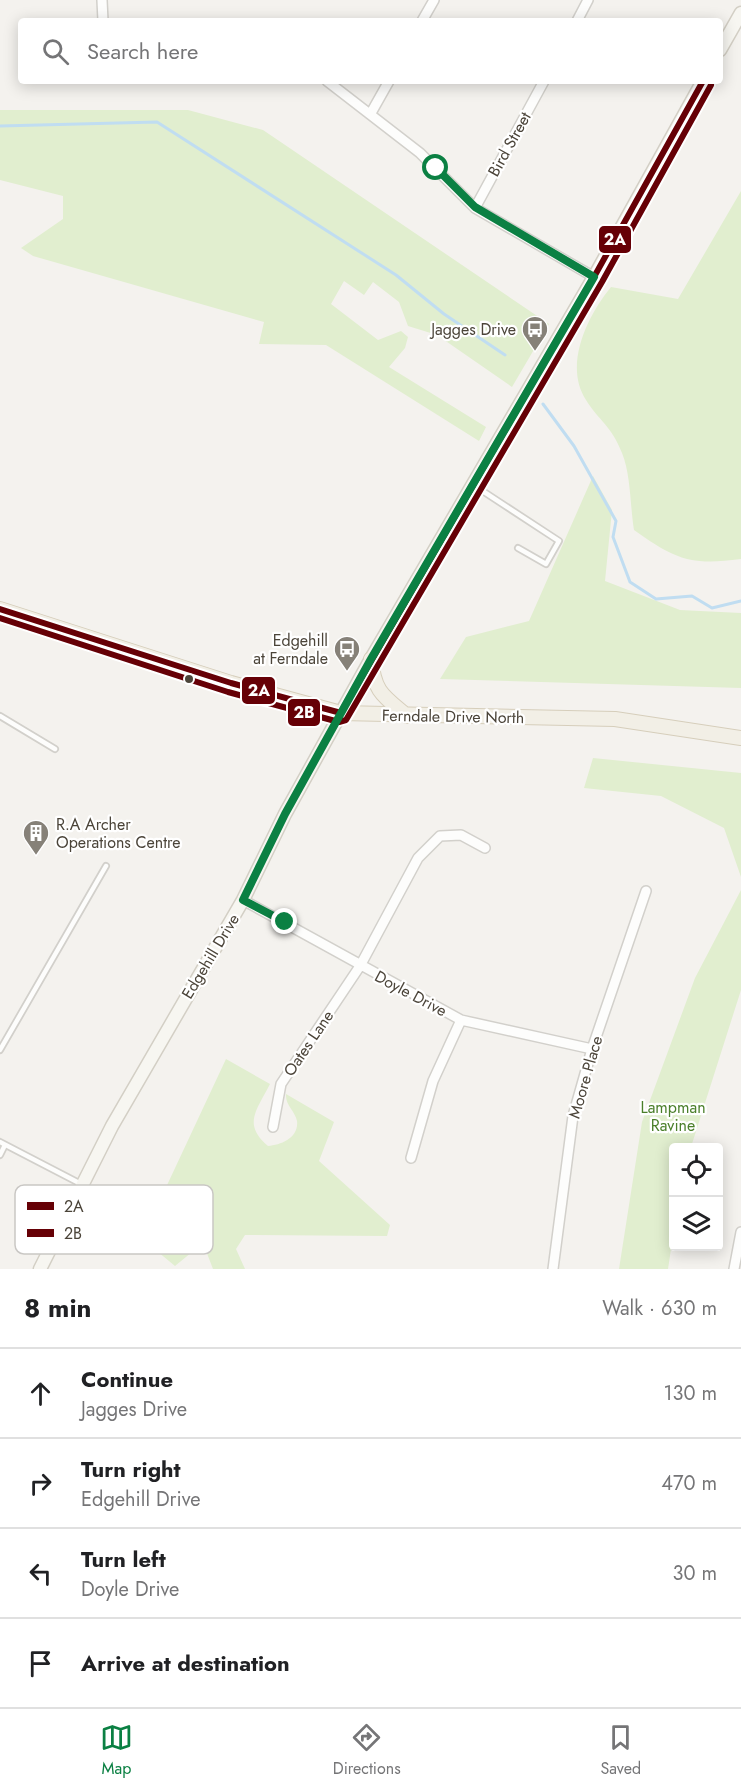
<!DOCTYPE html>
<meta charset="utf-8">
<style>
:root{--surface:#fff;--page:#f6f6f6;--text:#202124;--muted:#757577;--line:#e0e0e0;--accent:#0b8043}
body{margin:0;font-family:Jost,sans-serif;background:var(--page);color:var(--text)}
.controls{position:absolute;right:18px;bottom:18px;display:grid;overflow:hidden;border-radius:6px;box-shadow:0 3px 15px #0003}
.controls button{width:54px;height:54px;display:grid;place-items:center;padding:0;border:0;border-bottom:2px solid var(--line);background:var(--surface);color:var(--text);font:30px sans-serif}
.stop{position:absolute;width:18px;height:18px;margin:-14px;border:4px solid #0b8043;border-radius:50%;background:#fff}
.stop.end{background:#0b8043;border-color:#fff;box-shadow:0 2px 6px #0008}
.list{margin:0;padding:0;list-style:none}
h2{display:flex;justify-content:space-between;align-items:center;height:78px;margin:0;padding:0 24px;font-size:26px}
h2 small{font-size:20px;font-weight:400;color:var(--muted)}
.list li{display:grid;grid-template-columns:39px 1fr auto;gap:18px;align-items:center;box-sizing:border-box;height:90px;padding:0 24px;border-top:2px solid var(--line)}
.list b{display:block;font-size:22px;white-space:nowrap}
.list p{margin:0;font-size:20px;white-space:nowrap;color:var(--muted)}
.list em{font-size:20px;font-style:normal;color:var(--muted)}
.icon{flex:none;width:33px;height:33px;fill:none;stroke:currentColor;stroke-width:2;stroke-linecap:round;stroke-linejoin:round}
.map{position:relative;flex:none;width:741px;height:1269px;overflow:hidden}
.search{position:absolute;background:var(--surface);box-shadow:0 3px 15px #0003;left:18px;right:18px;top:18px;height:66px;display:flex;align-items:center;gap:15px;box-sizing:border-box;padding:0 21px;border-radius:6px;color:var(--muted);font-size:22px}
.sheet{height:438px;background:var(--surface)}
nav{display:flex;justify-content:space-around;align-items:center;box-sizing:border-box;height:84px;border-top:2px solid var(--line);background:var(--surface);font-size:16px;color:var(--muted)}
nav a{display:grid;justify-items:center;gap:3px}
nav .on{color:var(--accent)}
.map>svg:first-child{display:block}
</style>
<div class="map">
<svg width="741" height="1269" viewBox="0 0 741 1269">
<rect width="100%" height="100%" fill="#f4f2ee"/>
<path fill="#e1eecf" d="M0 110H188L263 130 549 324 512 387 437 335 408 326 399 302 373 282 364 295 344 281 331 304 378 340 401 331 408 337 405 348 389 367 486 427 479 441 326 345 259 344 264 322 33 256 21 248 63 219V196L0 180Z
M741 191V559C690 566 675 559 634 530 630 506 631 475 622 453 611 425 600 422 586 400 563 365 588 315 611 287L678 299Z
M593 476 612 510 605 581 680 610 741 613V688L440 679 466 637 529 621Z
M593 758 741 773V877L724 828 661 796 584 788Z
M741 890V990L691 1147 674 1148 673 1236 668 1269H619L642 1122 695 978Z
M226 1059 270 1084C257 1110 242 1124 268 1146 281 1145 299 1138 297 1121 295 1111 285 1105 286 1094L334 1122 319 1161 390 1225 387 1236 245 1235 236 1249 245 1269H213L203 1243 175 1266 146 1242 154 1213Z"/>
<g fill="none" stroke-linecap="round" stroke-linejoin="round">
<path stroke="#c0ddf1" stroke-width="3" d="M0 126 157 122 396 275 444 314 505 355
M543 404 574 446 616 521 613 537 630 582 656 599 692 596 712 608 741 601"/>
<g stroke="#d2d0cb" stroke-width="8">
<path id="lane" d="M475 486 559 541 546 564 518 548
M0 716 55 749
M0 1050 106 866
M0 1142 81 1184
M0 1155 5 1145"/>
</g>
<g stroke="#d2d0cb" stroke-width="12">
<path id="street" d="M102 0 103 21
M422 21 434 0
M577 21 588 0
M327 81 420 153 475 208 594 277
M371 113 389 81
M475 208 544 81
M243 900 461 1020 592 1049
M273 1127 281 1084 360 966 418 858 440 836 461 835 485 848
M411 1158 433 1081 461 1020
M553 1269 573 1116 592 1049 646 891
M734 1269 741 1232"/>
</g>
<g stroke="#d3cfc5" stroke-width="15">
<path id="secondary" d="M720 50 741 13
M40 1269 112 1126 243 900 285 814 371 659 594 277 703 81"/>
</g>
<g stroke="#d6cebb" stroke-width="16">
<path id="primary" d="M0 609 231 683 341 713 615 719 741 738
M371 659C374 692 383 696 407 716"/>
</g>
<use href="#lane" stroke="#fdfdfc" stroke-width="4.5"/>
<use href="#street" stroke="#fdfdfc" stroke-width="9"/>
<use href="#secondary" stroke="#f7f6f1" stroke-width="12"/>
<use href="#primary" stroke="#f2efe6" stroke-width="14"/>
<g stroke="#fff" stroke-width="10">
<path id="bus-1" d="M0 609 231 683 341 713 594 277 703 81"/>
</g>
<g stroke="#fff" stroke-width="10">
<path id="bus-2" d="M0 618 228 692 339 722 346 720 602 282 711 85"/>
</g>
<use href="#bus-1" stroke="#660006" stroke-width="6"/>
<use href="#bus-2" stroke="#660006" stroke-width="6"/>
</g>
<g fill="none" stroke-linecap="round" stroke-linejoin="round">
<path stroke="#0b8043" stroke-width="8" d="M285 922 243 900 285 814 371 659 594 277 475 207 436 168"/>
</g>
<defs>
<g id="bus-pin" transform="scale(1.35)"><path d="M0 17L-7.5 6A9.5 9.5 0 1 1 7.5 6Z" fill="#868178" stroke="#fff"/><path d="M-5-6H5V4H4V6H2V4H-2V6H-4V4H-5ZM-3.5-4V0h7V-4ZM-3.5 1.2v1.5H-2V1.2ZM2 1.2v1.5H3.5V1.2Z" fill="#fff"/></g>
<g id="building-pin" transform="scale(1.35)"><path d="M0 17L-7.5 6A9.5 9.5 0 1 1 7.5 6Z" fill="#868178" stroke="#fff"/><path d="M-4-6H4V6H1V3H-1V6H-4ZM-2.5-4.3h1.7v1.8h-1.7ZM.8-4.3h1.7v1.8H.8ZM-2.5-1h1.7V.8h-1.7ZM.8-1h1.7V.8H.8Z" fill="#fff"/></g>
</defs>
<g fill-rule="evenodd">
<use href="#bus-pin" x="535" y="329"/>
<use href="#bus-pin" x="347" y="649"/>
<use href="#building-pin" x="36" y="833"/>
</g>
<circle fill="#4b4439" stroke="#fff" stroke-width="2" cx="189" cy="679" r="5"/>
<g text-anchor="middle" stroke-width="4.5" stroke-linejoin="round" paint-order="stroke">
<g font-size="16" fill="#4b4439" stroke="#fff">
<text transform="translate(509 144) rotate(-61)" y="6">Bird Street</text>
<text transform="translate(453 716) rotate(1)" y="6">Ferndale Drive North</text>
<text transform="translate(210 956) rotate(-59)" y="6">Edgehill Drive</text>
<text transform="translate(411 993) rotate(28)" y="6">Doyle Drive</text>
<text transform="translate(308 1043) rotate(-56)" y="6">Oates Lane</text>
<text transform="translate(585 1077) rotate(-74)" y="6">Moore Place</text>
</g>
<g font-size="16" fill="#4b4439" stroke="#fff" text-anchor="end">
<text x="516" y="335">Jagges Drive</text>
<text x="328" y="646">Edgehill<tspan x="328" dy="18">at Ferndale</tspan></text>
<text x="56" y="830" text-anchor="start">R.A Archer<tspan x="56" dy="18">Operations Centre</tspan></text>
</g>
<g font-size="16" fill="#4a7f2a" stroke="#fff">
<text x="673" y="1113">Lampman<tspan x="673" dy="18">Ravine</tspan></text>
</g>
</g>
<rect x="15" y="1185" width="198" height="69" rx="9" fill="#fff" stroke="#c9c7c4" stroke-width="1.5"/>
<rect x="27" y="1202" width="27" height="8" fill="#660006"/>
<rect x="27" y="1229" width="27" height="8" fill="#660006"/>
<g font-size="16" fill="#4b4439">
<text x="64" y="1212">2A</text>
<text x="64" y="1239">2B</text>
</g>
<g stroke="#fff" stroke-width="2">
<rect x="598" y="225" width="34" height="29" rx="6" fill="#660006"/>
<rect x="241" y="676" width="35" height="29" rx="6" fill="#660006"/>
<rect x="287" y="698" width="34" height="29" rx="6" fill="#660006"/>
</g>
<g font-size="16" text-anchor="middle" font-weight="bold" fill="#fff">
<text x="615" y="245">2A</text>
<text x="259" y="696">2A</text>
<text x="304" y="718">2B</text>
</g>
</svg>
<div class="controls">
<button><svg class="icon" aria-label="locate" viewBox="0 0 24 24"><circle cx="12" cy="12" r="6"/><path d="M12 2v4M12 18v4M2 12h4M18 12h4"/></svg></button>
<button><svg class="icon" aria-label="layers" viewBox="0 0 24 24"><path d="M12 4l9 5-9 5-9-5zM3 14l9 5 9-5"/></svg></button>
</div>
<div class="stop" style="left:436px;top:168px"></div>
<div class="stop end" style="left:285px;top:922px"></div>
<div class="search"><svg class="icon" aria-label="search" viewBox="0 0 24 24"><circle cx="10" cy="10" r="6"/><path d="M15 15l6 6"/></svg>Search here</div>
</div>
<section class="sheet">
<h2>8 min<small>Walk · 630 m</small></h2>
<ul class="list">
<li><svg class="icon" aria-label="ahead" viewBox="0 0 24 24"><path d="M12 20V5M6 11l6-6 6 6"/></svg><div><b>Continue</b><p>Jagges Drive</p></div><em>130 m</em></li>
<li><svg class="icon" aria-label="right" viewBox="0 0 24 24"><path d="M7 20v-9h11M14 6l5 5-5 5"/></svg><div><b>Turn right</b><p>Edgehill Drive</p></div><em>470 m</em></li>
<li><svg class="icon" aria-label="left" viewBox="0 0 24 24"><path d="M17 20v-9H6M10 6l-5 5 5 5"/></svg><div><b>Turn left</b><p>Doyle Drive</p></div><em>30 m</em></li>
<li><svg class="icon" aria-label="arrive" viewBox="0 0 24 24"><path d="M6 21V4h12l-3 4 3 4H6"/></svg><div><b>Arrive at destination</b></div></li>
</ul>
</section>
<nav>
<a class="on"><svg class="icon" aria-label="map" viewBox="0 0 24 24"><path d="M3 6l6-2 6 2 6-2v14l-6 2-6-2-6 2zM9 4v14M15 6v14"/></svg>Map</a>
<a><svg class="icon" aria-label="directions" viewBox="0 0 24 24"><path d="M12 3l9 9-9 9-9-9zM9 14v-3h6M13 9l2 2-2 2"/></svg>Directions</a>
<a><svg class="icon" aria-label="saved" viewBox="0 0 24 24"><path d="M7 4h10v16l-5-4-5 4z"/></svg>Saved</a>
</nav>
